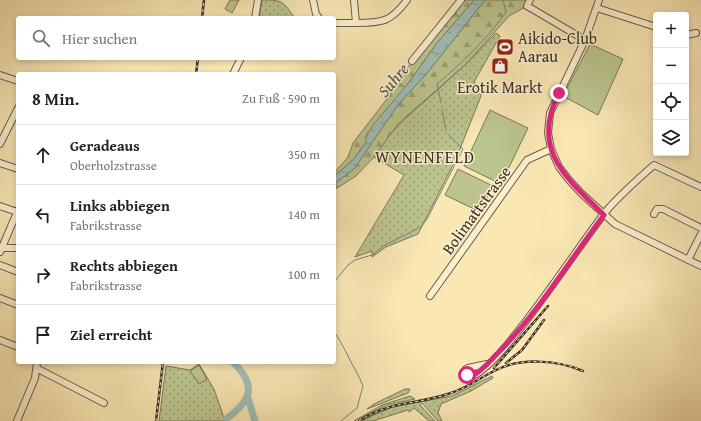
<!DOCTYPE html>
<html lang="de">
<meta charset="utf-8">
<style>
:root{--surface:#fff;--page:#f6f6f6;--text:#222;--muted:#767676;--line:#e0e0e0}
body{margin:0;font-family:"Gentium Book Plus",serif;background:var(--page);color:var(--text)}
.controls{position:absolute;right:12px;top:12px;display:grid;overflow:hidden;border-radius:4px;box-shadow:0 2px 6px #0003}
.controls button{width:36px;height:36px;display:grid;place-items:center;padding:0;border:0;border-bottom:1px solid var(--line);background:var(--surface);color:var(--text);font:20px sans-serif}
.stop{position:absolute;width:12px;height:12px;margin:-9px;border:3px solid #db2777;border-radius:50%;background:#fff}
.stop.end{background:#db2777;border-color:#fff;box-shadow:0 1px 4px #0008}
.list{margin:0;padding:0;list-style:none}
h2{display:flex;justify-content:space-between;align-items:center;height:52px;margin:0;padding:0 16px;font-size:17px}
h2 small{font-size:13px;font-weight:400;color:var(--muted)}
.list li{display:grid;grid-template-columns:26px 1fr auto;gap:12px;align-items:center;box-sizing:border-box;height:60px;padding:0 16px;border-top:1px solid var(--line)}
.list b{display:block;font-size:15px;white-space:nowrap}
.list p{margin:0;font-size:13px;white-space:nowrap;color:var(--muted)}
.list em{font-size:13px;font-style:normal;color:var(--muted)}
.icon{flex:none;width:22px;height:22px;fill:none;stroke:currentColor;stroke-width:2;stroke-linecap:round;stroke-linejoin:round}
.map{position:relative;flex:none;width:701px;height:421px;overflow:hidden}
.search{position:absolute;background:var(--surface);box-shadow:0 2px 6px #0003;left:16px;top:16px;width:320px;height:44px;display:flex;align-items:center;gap:10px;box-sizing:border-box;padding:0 14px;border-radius:4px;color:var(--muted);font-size:15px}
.panel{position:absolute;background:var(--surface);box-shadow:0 2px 6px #0003;left:16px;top:72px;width:320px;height:292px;border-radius:4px}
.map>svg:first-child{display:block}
</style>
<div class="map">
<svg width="701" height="421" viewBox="0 0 701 421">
<defs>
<pattern id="grass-dots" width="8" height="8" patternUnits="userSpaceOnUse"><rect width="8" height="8" fill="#bcc58e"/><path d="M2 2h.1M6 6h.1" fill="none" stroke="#9aa074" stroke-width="1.8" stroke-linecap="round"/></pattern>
<pattern id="forest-firs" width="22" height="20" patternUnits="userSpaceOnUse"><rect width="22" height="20" fill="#bcc58e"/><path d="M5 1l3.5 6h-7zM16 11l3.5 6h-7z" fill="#9aa074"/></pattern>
<pattern id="park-crowns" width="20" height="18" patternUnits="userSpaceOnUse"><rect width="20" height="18" fill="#bcc58e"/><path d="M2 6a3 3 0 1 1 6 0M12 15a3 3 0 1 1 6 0" fill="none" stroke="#9aa074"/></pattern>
<pattern id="water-ripples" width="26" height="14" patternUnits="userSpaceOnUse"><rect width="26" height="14" fill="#a0beb6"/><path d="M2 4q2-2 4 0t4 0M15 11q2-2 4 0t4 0" fill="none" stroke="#839b94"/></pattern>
</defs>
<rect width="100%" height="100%" fill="#f9e7b4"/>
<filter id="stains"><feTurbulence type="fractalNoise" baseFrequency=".005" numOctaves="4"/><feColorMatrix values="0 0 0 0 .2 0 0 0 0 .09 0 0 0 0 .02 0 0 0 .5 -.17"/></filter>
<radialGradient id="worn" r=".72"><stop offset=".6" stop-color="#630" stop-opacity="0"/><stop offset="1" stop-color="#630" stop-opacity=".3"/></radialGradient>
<path fill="url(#grass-dots)" stroke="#7a7a5a" d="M262 0C284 0 282 1 295 18H259Z
M496 33 500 36 474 82 482 88 481 96 456 159 418 234 386 247 372 257V251L355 257 404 175 374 157C390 131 403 120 425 101 450 79 474 57 496 33Z
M199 364 214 389 225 421H159L166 366 190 370Z
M492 376 493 378 471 391 441 404 438 413 442 421H438L422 403 420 405 435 421H429L414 408 409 412 408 410 373 421H361L392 407 452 396Z
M405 389H410L408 393 367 409 374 404Z
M410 396 415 399 387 405 354 421 382 405Z"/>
<path fill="url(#forest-firs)" stroke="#7a7a5a" d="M465 0H474L437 43 353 160 334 176V173L348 157 353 143 387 99 402 74Z
M485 0H530L527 6 509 16 467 63 398 124 374 157 356 176 334 190V184L354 169 397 106 428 72Z"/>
<path fill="url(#park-crowns)" stroke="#7a7a5a" d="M230 0H239L232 13 225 9Z"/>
<path fill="#bcc58e" stroke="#7a7a5a" d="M590 44 623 59 598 115 563 96Z
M490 110 528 128 501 184 464 166Z
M458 169 493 186 480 212 445 195Z
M199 365 207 379 199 384 190 371Z"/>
<path fill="url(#water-ripples)" stroke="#76857c" d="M474 0H485L428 72 397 106 354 169 334 184V176L353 160 366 142V137L373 125 410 81 437 43Z"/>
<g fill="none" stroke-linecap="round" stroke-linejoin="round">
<path stroke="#76857c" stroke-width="1" d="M441 103 437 84C462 63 487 39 506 12L503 0
M442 110 446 130
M334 282 348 265 355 260 372 255 385 245 421 227 427 219 463 149 448 134
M334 332C341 341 342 345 347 354 352 365 359 375 363 386L357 408 341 421"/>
<path stroke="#a0beb6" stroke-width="7" d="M248 398 255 421
M226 419C252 400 257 386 233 362"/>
<g stroke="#685e49" stroke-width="8">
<path id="minor" d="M313 0 316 14 319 18
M354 0 356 23
M530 0 527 6 534 10 585 40
M599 0 585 40 550 113 548 133 551 149 559 167 569 180 582 194 615 224 701 266
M597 8 656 27
M255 18 258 0
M334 23C341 23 349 23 356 23 382 23 391 22 407 0
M686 35 696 33
M412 61 461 0
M233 74 241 58
M0 75 18 81
M0 144 18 108
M0 163 18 169
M0 206 17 212
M654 214 657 209H663L701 228
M0 248H18
M0 252 18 210
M688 260 701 234
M0 265 18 272
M430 296 527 160 551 149
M0 298 18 305
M0 340 18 347
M487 364 468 368 466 369 465 373 469 377C497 375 585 235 608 209 622 193 638 179 654 165L701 187
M38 369 104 403
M17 421 35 378 37 362"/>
</g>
<use href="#minor" stroke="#fbefce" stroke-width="6"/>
<g stroke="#383025" stroke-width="2.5">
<path id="rail" d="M202 18 204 0
M196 74 198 58
M506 363 522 350 544 320
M494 368 548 306
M156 421 163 362
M359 421C392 400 417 405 451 393 467 388 480 378 494 371 520 357 557 360 583 371"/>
</g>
<use href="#rail" stroke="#fbefce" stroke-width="1" stroke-dasharray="3" stroke-linecap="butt"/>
</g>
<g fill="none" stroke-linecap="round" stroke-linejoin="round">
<path stroke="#db2777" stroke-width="5" d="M467 375 472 376C482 371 489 362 497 354 538 313 569 261 604 215 566 178 530 149 559 93"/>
</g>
<defs>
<g id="stadium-square" transform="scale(0.9)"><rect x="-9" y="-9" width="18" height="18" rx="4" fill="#8f2418" stroke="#fbefce"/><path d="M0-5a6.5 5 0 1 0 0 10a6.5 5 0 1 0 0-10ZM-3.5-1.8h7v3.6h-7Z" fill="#fff"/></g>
<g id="shop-square" transform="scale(0.9)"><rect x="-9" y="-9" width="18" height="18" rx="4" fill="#8f2418" stroke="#fbefce"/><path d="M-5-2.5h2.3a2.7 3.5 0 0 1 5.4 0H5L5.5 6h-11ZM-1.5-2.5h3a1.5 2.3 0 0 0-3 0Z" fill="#fff"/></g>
</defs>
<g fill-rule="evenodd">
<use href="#stadium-square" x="505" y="47"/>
<use href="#shop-square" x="500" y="66"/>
</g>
<g text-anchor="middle" stroke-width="3" stroke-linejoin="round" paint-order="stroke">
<g font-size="16" fill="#383025" stroke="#fbefce" text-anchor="start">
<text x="518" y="44">Aikido-Club<tspan x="518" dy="18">Aarau</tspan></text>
<text x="500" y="93" text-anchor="middle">Erotik Markt</text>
</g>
<g font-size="16" fill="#383025" stroke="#fbefce">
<text transform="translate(476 210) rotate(-54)" y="6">Bolimattstrasse</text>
</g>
<g font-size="17" font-style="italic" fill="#525449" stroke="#fbefce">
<text transform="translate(393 80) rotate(-50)" y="6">Suhre</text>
</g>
<g font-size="17" letter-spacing="1" fill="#383025" stroke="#fbefce">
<text x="425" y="163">WYNENFELD</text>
</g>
</g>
<rect width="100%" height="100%" filter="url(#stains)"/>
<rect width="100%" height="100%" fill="url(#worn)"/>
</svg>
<div class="controls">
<button>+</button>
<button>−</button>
<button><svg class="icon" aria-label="locate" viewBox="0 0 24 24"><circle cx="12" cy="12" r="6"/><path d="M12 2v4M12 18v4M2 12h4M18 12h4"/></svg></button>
<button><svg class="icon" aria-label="layers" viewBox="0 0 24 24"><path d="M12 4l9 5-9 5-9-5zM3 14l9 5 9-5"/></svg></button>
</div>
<div class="stop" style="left:467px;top:375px"></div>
<div class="stop end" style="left:559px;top:93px"></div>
<div class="search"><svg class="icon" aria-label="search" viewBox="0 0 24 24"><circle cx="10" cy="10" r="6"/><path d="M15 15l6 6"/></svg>Hier suchen</div>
<section class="panel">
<h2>8 Min.<small>Zu Fuß · 590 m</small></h2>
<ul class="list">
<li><svg class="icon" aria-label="ahead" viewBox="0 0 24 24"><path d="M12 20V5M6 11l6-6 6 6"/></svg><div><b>Geradeaus</b><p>Oberholzstrasse</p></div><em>350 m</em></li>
<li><svg class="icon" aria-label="left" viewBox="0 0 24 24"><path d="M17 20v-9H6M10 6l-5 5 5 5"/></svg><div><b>Links abbiegen</b><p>Fabrikstrasse</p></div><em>140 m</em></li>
<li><svg class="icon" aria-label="right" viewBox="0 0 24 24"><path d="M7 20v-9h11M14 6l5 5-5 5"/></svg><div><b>Rechts abbiegen</b><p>Fabrikstrasse</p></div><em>100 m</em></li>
<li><svg class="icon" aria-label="arrive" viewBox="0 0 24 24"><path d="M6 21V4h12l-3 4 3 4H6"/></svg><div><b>Ziel erreicht</b></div></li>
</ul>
</section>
</div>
